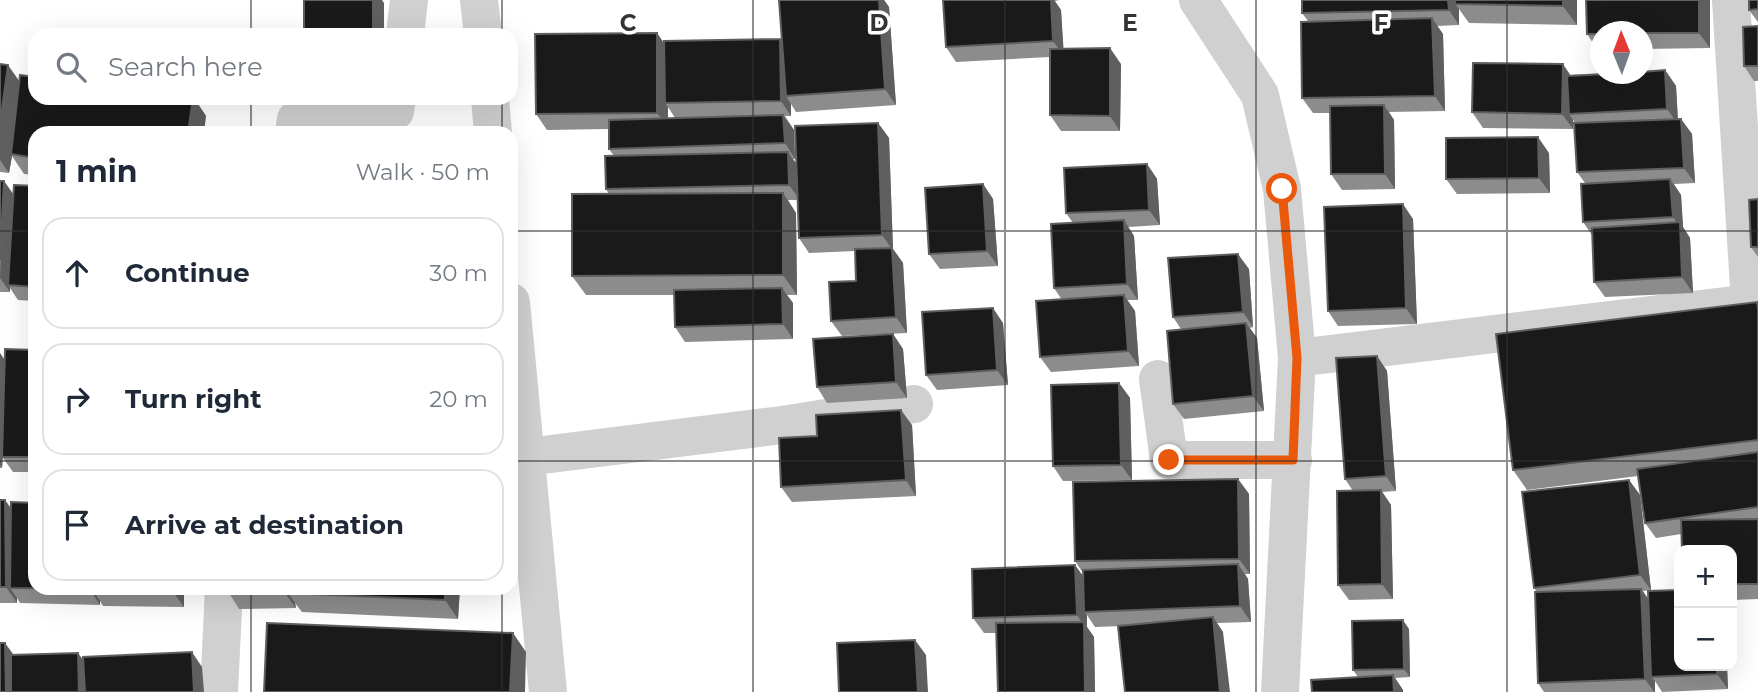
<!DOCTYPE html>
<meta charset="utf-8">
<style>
:root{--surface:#fff;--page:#f6f6f7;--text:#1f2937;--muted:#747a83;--line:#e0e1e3}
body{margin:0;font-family:Montserrat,sans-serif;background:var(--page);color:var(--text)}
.controls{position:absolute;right:21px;bottom:21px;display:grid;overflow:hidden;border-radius:14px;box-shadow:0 7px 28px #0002}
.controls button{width:63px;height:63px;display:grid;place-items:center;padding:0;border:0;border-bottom:2px solid var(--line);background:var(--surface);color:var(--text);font:35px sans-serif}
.compass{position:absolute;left:1590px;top:21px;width:63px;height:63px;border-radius:50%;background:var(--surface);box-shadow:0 7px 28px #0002;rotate:359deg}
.stop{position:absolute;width:21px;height:21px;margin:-16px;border:5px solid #ea580c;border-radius:50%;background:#fff}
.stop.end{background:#ea580c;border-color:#fff;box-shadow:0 2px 7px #0008}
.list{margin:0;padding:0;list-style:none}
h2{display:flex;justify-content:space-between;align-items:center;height:91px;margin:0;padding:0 28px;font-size:30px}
h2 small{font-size:23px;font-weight:400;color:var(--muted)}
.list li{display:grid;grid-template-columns:46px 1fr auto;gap:21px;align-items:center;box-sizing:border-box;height:112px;margin:0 14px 14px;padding:0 14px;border:2px solid var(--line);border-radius:21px}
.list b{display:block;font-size:26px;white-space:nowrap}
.list em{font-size:23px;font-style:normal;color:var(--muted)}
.icon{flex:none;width:38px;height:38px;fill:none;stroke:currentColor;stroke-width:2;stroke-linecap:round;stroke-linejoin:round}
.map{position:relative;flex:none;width:1758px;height:692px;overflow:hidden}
.search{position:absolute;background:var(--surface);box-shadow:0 7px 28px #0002;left:28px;top:28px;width:490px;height:77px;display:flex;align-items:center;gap:18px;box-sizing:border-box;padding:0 24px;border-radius:21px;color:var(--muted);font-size:26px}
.panel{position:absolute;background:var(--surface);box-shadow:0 7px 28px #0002;left:28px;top:126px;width:490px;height:469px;border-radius:21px}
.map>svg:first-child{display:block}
</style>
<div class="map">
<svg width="1758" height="692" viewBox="0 0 1758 692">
<rect width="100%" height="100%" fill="#fff"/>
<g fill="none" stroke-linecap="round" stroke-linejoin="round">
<path stroke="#d0d0d0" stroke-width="38" d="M479 0 483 35
M1198 0 1260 95 1282 189 1297 358
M1731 0 1750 303 1758 302
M405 35 409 0
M490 98 493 133
M294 133 296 119 395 111 397 98
M511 302 548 692
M1158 379 1169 460H1293
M511 459 782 425 914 404
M219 692 224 588
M1280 692 1297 358 1750 303"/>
</g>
<path fill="#8c8c8c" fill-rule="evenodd" d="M779 0H884L889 7 896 105 796 112 791 104V116H785L794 130 795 159H793L796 163 878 123 889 138 893 249 903 263 907 333 842 336 831 321 856 281 855 251 809 253 799 238 797 200H788L796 213 797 295H787L793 303V339L685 342 675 327 674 295H586L572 276 609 194 606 189 614 156 609 149V129L547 130 536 114 657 33 664 43 782 42ZM668 107 675 118H668Z
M943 0H1059L1055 1 1061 10 1063 48 1121 64 1120 131H1061L1050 115V57L956 62 946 47Z
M1302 0H1577V25L1469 23 1459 9V25L1437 26 1443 34 1445 111 1389 112 1394 120 1395 189 1342 190 1331 174 1330 113H1313L1302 98 1308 21 1302 13Z
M1586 0H1710V48L1642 49V32H1600V49H1597L1587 34Z
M1758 0V22L1749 10Z
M1758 26V81H1754L1744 66Z
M0 64 20 82 35 98H194L206 116 35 133V175L24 174 12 156 9 173 0 172Z
M1665 70 1676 86 1678 119H1681L1692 134 1695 183 1674 184 1681 195 1683 227 1690 238 1693 293 1605 297 1594 282 1592 235 1583 222 1585 183 1577 172 1575 123 1573 120V129L1483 128 1472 112 1571 75Z
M1549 153 1550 193 1457 194 1446 179Z
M1147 164 1157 179 1160 225 1128 227 1134 236 1138 300H1127L1135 311 1139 366 1051 372 1040 357 1062 300 1054 288 1073 223 1066 213Z
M0 181H4L13 194 35 186V301L18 300 10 288V292H0Z
M983 184 993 199 998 266 940 269 929 254Z
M1758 199V257L1751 247Z
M1413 219 1417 324 1338 326 1328 311Z
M1249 269 1253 327 1250 328 1257 338 1264 411 1184 419 1173 404 1181 329 1173 317Z
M1757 302 1758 303V599L1732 600V550L1681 534 1656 538 1645 523 1638 476 1527 490 1513 470Z
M1003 323 1008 385 937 390 926 375Z
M893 334 903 349 907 398 827 403 817 387Z
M35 350V472H13L3 458 2 468H0V353L4 360Z
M1377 356 1387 371 1396 491 1382 492 1391 505 1393 599 1349 600 1338 585 1353 491 1345 479Z
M1119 383 1130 398 1132 480 1063 481 1053 466Z
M912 425 916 496 792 502 781 487 817 436Z
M1238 479 1249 494 1250 574H1245L1248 579 1251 622 1217 623 1223 632 1123 626 1095 627 1087 615V627L1094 637 1095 692H998L997 633H984L973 618 1075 565 1083 577V573L1075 561Z
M1629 480 1640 495 1651 590 1643 591 1648 599 1679 666H1727L1728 689 1662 692 1655 681V692H1544L1538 683 1537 592 1534 588Z
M0 500H5L11 508 184 588V607L103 606 100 601V605L20 603 17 598V603H0Z
M460 588 458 619 302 612 295 603 296 608 239 609 229 593Z
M1409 629 1410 677 1395 678 1403 690 1358 677 1353 670Z"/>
<path fill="#5f5f5f" d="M373 0H382L384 3V35H373Z
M879 0H884L889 7 896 105 885 89Z
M1051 0H1054L1061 10 1064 56 1053 41Z
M1448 0H1459L1455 4 1459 9V25L1449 10Z
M1563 0H1577V25L1563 6Z
M1699 0H1710V48L1699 33Z
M1432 18 1443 34 1445 111 1435 96Z
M657 33 667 48 665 103 668 107V128L657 113Z
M780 39 790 54 786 96 791 104V116L781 101Z
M1110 48 1121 64 1120 131 1110 116Z
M1563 64 1573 79 1569 114 1573 120V129L1562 114Z
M8 65 22 85 11 154 12 156 9 173 0 160V124Z
M1665 70 1676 86 1678 124 1667 109Z
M193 98H194L206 116 204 133H188Z
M1384 105 1394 120 1395 189 1385 174Z
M783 115 794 130 795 159 785 143Z
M1681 119 1692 134 1695 183 1684 168Z
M878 123 889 138 893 249 903 263 907 333 896 317 892 249 882 235Z
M1538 137 1549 153 1550 193 1539 178Z
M788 152 799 168 800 200 789 185Z
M1147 164 1157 179 1160 225 1149 210Z
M1670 179 1681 195 1683 227 1690 238 1693 293 1682 277 1680 228 1673 217Z
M4 181 15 197 8 285 10 288V292L0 278Z
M983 184 993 199 998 266 987 251Z
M783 193 796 213 797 295 783 275Z
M1403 204 1413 219 1417 324 1406 308Z
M1124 220 1134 236 1138 300 1127 284Z
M1238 254 1249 269 1253 327 1243 312Z
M782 288 793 303V339L783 324Z
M1124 295 1135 311 1139 366 1128 351Z
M993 308 1003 323 1008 385 997 370Z
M1246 323 1257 338 1264 411 1253 396Z
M893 334 903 349 907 398 896 382Z
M0 353 8 365 2 468 0 465Z
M1377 356 1387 371 1396 491 1386 476Z
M1119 383 1130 398 1132 480 1121 465Z
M901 410 912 425 916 496 906 480Z
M1238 479 1249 494 1250 574 1239 559Z
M1629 480 1640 495 1651 590 1640 575Z
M1381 490 1391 505 1393 599 1382 584Z
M5 500 15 515 10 588 17 598V603L6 587Z
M1238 564 1248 579 1251 622 1240 606Z
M1075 565 1086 580 1084 612 1087 615V627L1094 637 1095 692H1085L1084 626 1077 615Z
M89 588H100L93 590 100 601V605Z
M173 588H184V607L173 592Z
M285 588H295L288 593 295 603 296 608 285 593Z
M445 588H460L458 619 445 600Z
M1641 589 1652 604 1651 677 1655 681V692H1654L1645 679Z
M1213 617 1223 632 1230 692H1220Z
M1403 620 1409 629 1410 677 1404 669Z
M513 633 526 652 525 692H510Z
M915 640 926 655 928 692H918Z
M5 643 16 658V692H6Z
M192 652 202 667 204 692H194Z
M78 653 89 668 90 692H79Z
M1717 666H1727L1728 689 1717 674Z
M1393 675 1403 690V692H1394Z"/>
<path fill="#1a1a1a" stroke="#5f5f5f" stroke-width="2" d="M304 0H373V35H304Z
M779 0H879L885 89 786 96Z
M943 0H1051L1053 41 946 47Z
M1302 0H1448L1449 10 1302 13Z
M1455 0H1563V6L1455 4Z
M1586 0H1699V33H1642V32H1600V34H1587Z
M1749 0H1758V9L1749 10Z
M1432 18 1435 96 1302 98 1301 22Z
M1758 26V66H1744L1743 27Z
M657 33V113L536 114 535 34Z
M780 39 781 101 665 103 664 41Z
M1110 48V116L1050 115V49Z
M1473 63 1563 64 1562 114 1472 112Z
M0 64 8 65 0 124Z
M1665 70 1667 109 1569 114 1567 76 1606 74H1642V72Z
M20 75 35 77V98H193L188 133H35V158L11 154Z
M1384 105 1385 174H1331L1330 106Z
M783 115 785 143 609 149V120Z
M1681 119 1684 168 1577 172 1574 123Z
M878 123 882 235 799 238 795 126Z
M1538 137 1539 178 1446 179V138Z
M788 152 789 185 606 189 605 156Z
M1147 164 1149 210 1066 213 1064 168Z
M1670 179 1673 217 1583 222 1581 184Z
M0 181H4L0 260Z
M983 184 987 251 929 254 925 188Z
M14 185 35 186V287L8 285Z
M783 193V275L572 276V194Z
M1758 199V247H1751L1749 200Z
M1403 204 1406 308 1328 311 1324 207Z
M1124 220 1127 284 1054 288 1051 224Z
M1680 222 1682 277 1594 282 1592 228Z
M892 248 896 317 831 321 829 282 856 281 855 249Z
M1238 254 1243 312 1173 317 1168 258Z
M782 288 783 324 675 327 674 290Z
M1124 295 1128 351 1040 357 1036 301Z
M1757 302 1758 309V440L1513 470 1496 334Z
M993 308 997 370 926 375 922 312Z
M1246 323 1253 396 1173 404 1167 331Z
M893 334 896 382 817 387 813 339Z
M5 349 35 350V457H2Z
M1377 356 1386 476 1345 479 1336 358Z
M1119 383 1121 465 1053 466 1051 385Z
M901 410 906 480 781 487 779 438 817 436 816 415Z
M1758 452V507L1645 523 1637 469Z
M1238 479 1239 559 1075 561 1073 482Z
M1629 480 1640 575 1534 588 1522 492Z
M1381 490 1382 584 1338 585 1337 491Z
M0 500H5L6 587H0Z
M11 502 35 503V588H89V589L10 588Z
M1758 519V584H1732V550H1682L1681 520Z
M1238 564 1240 606 1084 612 1083 570Z
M1075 565 1077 615 973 618 972 569Z
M93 588H173V592L93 590Z
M229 588H285V593H229Z
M288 588H445V600L288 593Z
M1641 589 1645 679 1538 683 1535 592Z
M1679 590V666H1717V674L1651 677 1648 591Z
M1213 617 1220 692H1125L1118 626Z
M1403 620 1404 669 1353 670 1352 621Z
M1084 622 1085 692H998L996 623Z
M267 623 513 633 510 692H264Z
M915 640 918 692H839L837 643Z
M0 643H5L6 692H0Z
M192 652 194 692H85L83 657Z
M78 653 79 692H11V655Z
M1393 675 1394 692H1312L1311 680Z"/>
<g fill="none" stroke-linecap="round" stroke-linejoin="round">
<path stroke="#ea580c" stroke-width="9" d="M1169 460H1293L1297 358 1282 189"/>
</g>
<path fill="none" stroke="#333" stroke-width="2" stroke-opacity="0.55" d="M251 0V35M502 0V35M753 0V692M1005 0V692M1256 0V692M1507 0V692M251 98V133M502 98V133M0 231H35M511 231H1758M0 461H35M511 461H1758M251 588V692M502 588V692"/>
<g font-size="23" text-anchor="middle" font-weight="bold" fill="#333" stroke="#fff" stroke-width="7" stroke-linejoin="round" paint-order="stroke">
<text x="628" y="31">C</text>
<text x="879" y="31">D</text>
<text x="1130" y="31">E</text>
<text x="1381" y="31">F</text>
</g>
</svg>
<div class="controls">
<button>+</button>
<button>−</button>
</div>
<svg class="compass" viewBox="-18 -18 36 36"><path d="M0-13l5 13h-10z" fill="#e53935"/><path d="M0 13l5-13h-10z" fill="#747a83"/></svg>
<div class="stop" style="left:1282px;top:189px"></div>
<div class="stop end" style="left:1169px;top:460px"></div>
<div class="search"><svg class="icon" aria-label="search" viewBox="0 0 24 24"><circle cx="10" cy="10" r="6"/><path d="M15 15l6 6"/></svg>Search here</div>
<section class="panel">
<h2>1 min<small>Walk · 50 m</small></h2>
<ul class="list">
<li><svg class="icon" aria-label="ahead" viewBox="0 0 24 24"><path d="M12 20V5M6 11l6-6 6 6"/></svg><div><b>Continue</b></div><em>30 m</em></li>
<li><svg class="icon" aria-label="right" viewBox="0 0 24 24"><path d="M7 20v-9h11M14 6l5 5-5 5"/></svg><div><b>Turn right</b></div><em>20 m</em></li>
<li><svg class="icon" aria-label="arrive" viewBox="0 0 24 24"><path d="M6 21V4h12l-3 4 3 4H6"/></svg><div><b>Arrive at destination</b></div></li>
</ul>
</section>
</div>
